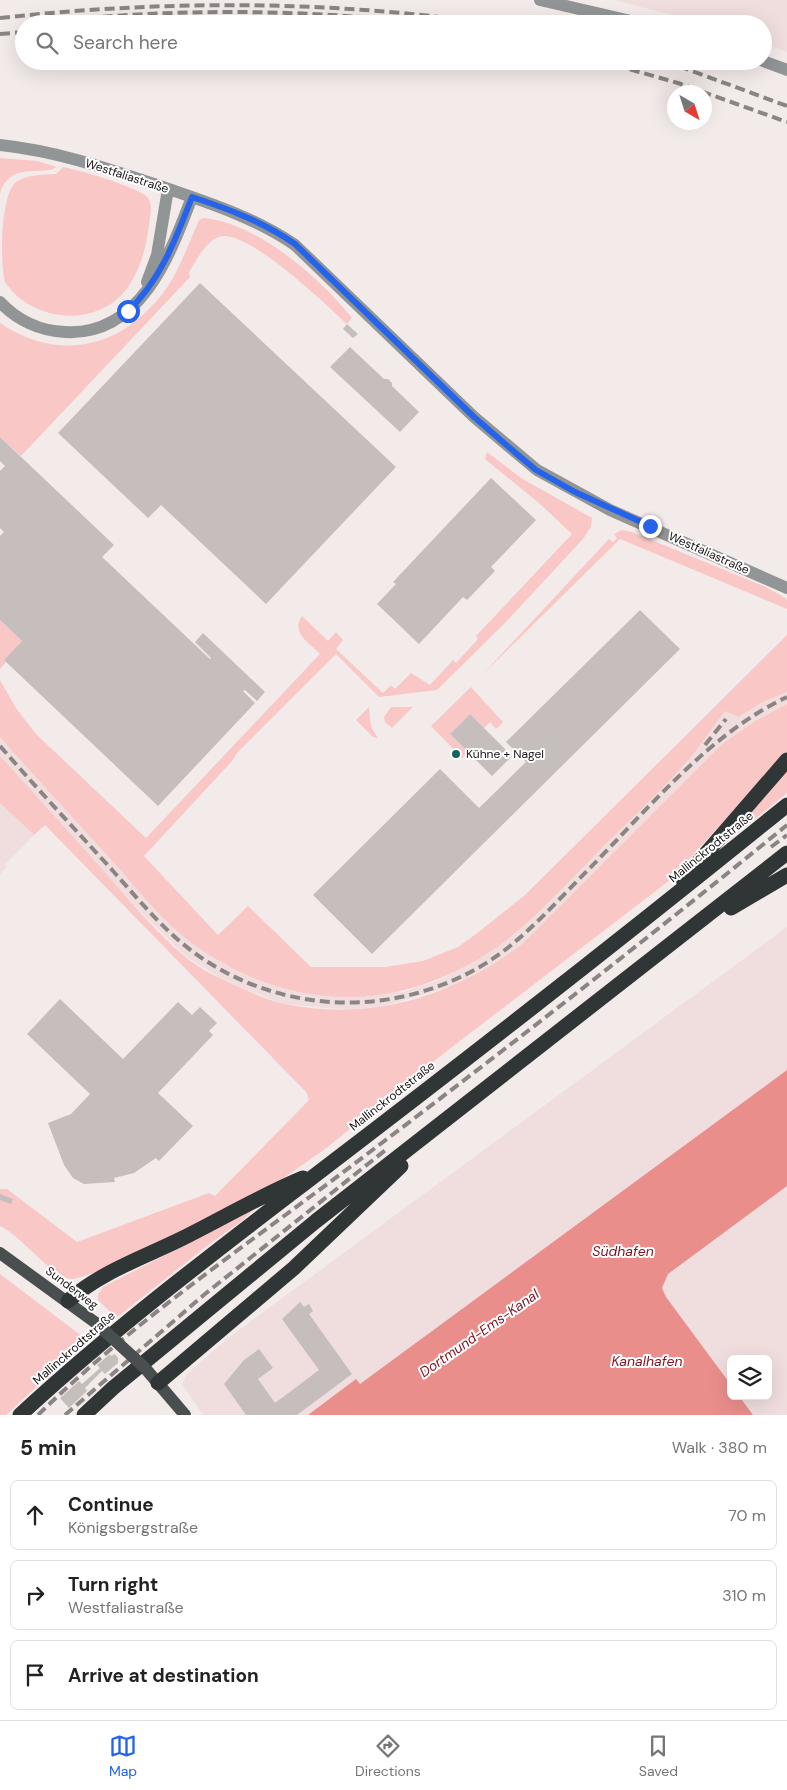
<!DOCTYPE html>
<meta charset="utf-8">
<style>
:root{--surface:#fff;--page:#f6f6f6;--text:#222;--muted:#767676;--line:#e0e0e0;--accent:#2563eb}
body{margin:0;font-family:"DM Sans",sans-serif;background:var(--page);color:var(--text)}
.controls{position:absolute;right:15px;bottom:15px;display:grid;overflow:hidden;border-radius:8px;box-shadow:0 5px 20px #0002}
.controls button{width:45px;height:45px;display:grid;place-items:center;padding:0;border:0;border-bottom:1px solid var(--line);background:var(--surface);color:var(--text);font:25px sans-serif}
.compass{position:absolute;left:667px;top:85px;width:45px;height:45px;border-radius:50%;background:var(--surface);box-shadow:0 5px 20px #0002;rotate:141deg}
.stop{position:absolute;width:15px;height:15px;margin:-11px;border:4px solid #2563eb;border-radius:50%;background:#fff}
.stop.end{background:#2563eb;border-color:#fff;box-shadow:0 1px 5px #0008}
.list{margin:0;padding:0;list-style:none}
h2{display:flex;justify-content:space-between;align-items:center;height:65px;margin:0;padding:0 20px;font-size:21px}
h2 small{font-size:16px;font-weight:400;color:var(--muted)}
.list li{display:grid;grid-template-columns:32px 1fr auto;gap:15px;align-items:center;box-sizing:border-box;height:70px;margin:0 10px 10px;padding:0 10px;border:1px solid var(--line);border-radius:8px}
.list b{display:block;font-size:19px;white-space:nowrap}
.list p{margin:0;font-size:16px;white-space:nowrap;color:var(--muted)}
.list em{font-size:16px;font-style:normal;color:var(--muted)}
.icon{flex:none;width:28px;height:28px;fill:none;stroke:currentColor;stroke-width:2;stroke-linecap:round;stroke-linejoin:round}
.map{position:relative;flex:none;width:787px;height:1415px;overflow:hidden}
.search{position:absolute;background:var(--surface);box-shadow:0 5px 20px #0002;left:15px;right:15px;top:15px;height:55px;display:flex;align-items:center;gap:12px;box-sizing:border-box;padding:0 18px;border-radius:28px;color:var(--muted);font-size:19px}
.sheet{height:305px;background:var(--surface)}
nav{display:flex;justify-content:space-around;align-items:center;box-sizing:border-box;height:70px;border-top:1px solid var(--line);background:var(--surface);font-size:14px;color:var(--muted)}
nav a{display:grid;justify-items:center;gap:2px}
nav .on{color:var(--accent)}
.map>svg:first-child{display:block}
</style>
<div class="map">
<svg width="787" height="1415" viewBox="0 0 787 1415">
<rect width="100%" height="100%" fill="#f3ebea"/>
<path fill="#efdedd" fill-rule="evenodd" d="M614 0H787V52L763 43V24H707Z
M787 692V704L755 721 722 744 522 944 499 961 456 985 384 1006 348 1010 284 1004 227 982 185 956 129 900 0 756V737L167 922 215 959 242 973 403 992 440 980 474 962 502 943 530 920 683 766 725 710 740 717 761 703Z
M0 803 34 835 5 864 7 867 0 874Z
M787 927V1415H203L182 1384 187 1374 228 1338ZM731 1359H768V1396H731Z"/>
<path fill="#f9c7c5" d="M0 158 37 161 57 167C41 177 10 160 0 194Z
M63 167C83 171 127 184 145 195 149 198 151 203 151 208 148 236 145 260 130 284 102 329 33 324 5 282 0 265 0 195 16 182 28 174 43 175 56 174Z
M203 218C258 223 319 277 352 318L347 324C326 305 246 227 219 237 205 242 196 261 189 272L190 277 21 456 0 437V323C62 365 127 346 168 286 181 266 189 242 199 220Z
M487 452 521 478 592 518 591 527 583 539 505 623 437 690 379 697 336 654 237 753 233 760 144 856 218 935 248 906 311 967H385L423 961 458 947 476 934 525 895 787 635V692L761 703 739 717 725 711C711 729 698 750 682 767 654 798 622 827 593 857 563 887 534 920 500 945 401 1015 291 1014 193 944 163 922 139 891 114 863 76 821 37 779 0 737V680L16 708 36 734 146 838 320 654C310 643 290 633 302 616L328 641 336 632 343 640 336 649 383 693 391 685 395 689 411 673 430 685 453 660 456 663 478 639 476 636 572 534 540 504 485 459Z
M622 530 632 532 766 587 787 599V609L620 539 482 675 609 539 613 542 617 538 614 534Z
M0 620 22 641 4 660 6 662 0 669Z
M471 687 503 722 496 729 490 722 484 728 470 714 450 734 468 752 462 758 431 726Z
M787 704V752L670 880 443 1054 325 1149 278 1182 246 1200 98 1271C90 1274 80 1278 72 1279 53 1279 21 1235 0 1226V1189H7L77 1242 209 1193 215 1196 309 1100 307 1093 45 825 34 835 0 803V756C34 793 67 830 101 868 127 898 154 930 184 956 200 969 220 979 239 987 254 994 270 1001 285 1004 370 1022 455 996 522 944L722 744 755 721Z
M369 707 371 727 378 738 373 737 356 720Z
M391 707H413L392 728 385 722 384 717Z
M787 768V793L721 847Z
M253 1210 242 1221 212 1242 116 1318 98 1300V1294L103 1287Z
M0 1274 87 1340 6 1415H0Z"/>
<path fill="#ea8e8c" d="M787 1070V1186L668 1274 662 1288 666 1297 731 1385V1396H739L753 1415H308L356 1379 360 1384Z"/>
<path fill="#c5bebd" d="M200 283 396 467 266 604 161 505 148 518 58 433Z
M347 324 358 334 353 338 343 329Z
M350 347 384 379H388L392 383V386L419 412 400 432 330 367Z
M0 437 114 545 102 557 210 659 211 658 195 642 203 633 265 692 257 701 245 690 243 691 255 703 158 806 4 660 22 641 0 620V536L4 532 0 528V471L5 466 0 461Z
M491 478 536 520 491 567 495 571 467 600 463 597 419 644 377 604 396 584 393 582Z
M640 610 680 649 372 954 313 895 440 769 479 808 526 762 506 742Z
M470 714 512 756 492 776 450 734Z
M60 999 123 1059 178 1002 192 1015 200 1007 217 1023 209 1031 213 1035 158 1093 193 1126 159 1161 156 1158 134 1173 114 1178 115 1182 84 1184 73 1178 64 1165 48 1123 71 1114 90 1094 27 1034Z
M0 1194 13 1199 11 1204 0 1200Z
M300 1302 304 1307 309 1304 313 1311 309 1314 352 1374 297 1415H246L224 1384 244 1360 259 1349 273 1368 258 1379 275 1403 319 1370 282 1319Z
M110 1354 111 1356 115 1354 118 1358V1363L105 1374 102 1371 85 1388 87 1391 69 1408 60 1398 79 1381 82 1384 100 1368 97 1365Z"/>
<g fill="none" stroke-linecap="round" stroke-linejoin="round">
<path stroke="#929595" stroke-width="12" d="M540 0 644 24
M763 61 787 70
M0 145C57 151 109 169 163 187 209 203 254 217 295 245L474 417 537 470 610 510 787 588
M147 282 157 255 168 189
M0 302C17 320 40 331 65 332 141 336 170 255 192 197"/>
<path stroke="#494e4e" stroke-width="12" d="M0 1253 96 1323
M145 1368 185 1415"/>
<path stroke="#303635" stroke-width="15" d="M683 880 787 760
M731 908 787 875
M68 1301C100 1272 145 1257 183 1238 223 1218 262 1195 303 1178
M158 1383 294 1268 401 1166
M20 1415C115 1327 219 1249 322 1170 478 1051 634 929 787 805
M84 1415 113 1388 316 1221 787 853"/>
<path stroke="#8a8584" stroke-width="4" stroke-dasharray="10 5" stroke-linecap="butt" d="M0 18C163 0 330 0 493 24
M243 20 305 22
M145 22 193 21
M28 24C161 8 299 8 432 24
M0 34 24 32
M601 61 678 83 787 122
M665 61 787 106
M705 745 726 719
M0 746C34 785 69 823 104 861 128 887 150 915 176 938 230 986 304 1009 376 1001 420 996 464 980 501 953 533 929 560 898 588 870 647 810 710 733 787 697
M771 847 787 835
M38 1415C131 1324 238 1251 342 1173 492 1060 641 944 787 825
M65 1415 205 1294 388 1148"/>
<path stroke="#494e4e" stroke-width="12" d="M96 1323 145 1368"/>
</g>
<g fill="none" stroke-linecap="round" stroke-linejoin="round">
<path stroke="#2563eb" stroke-width="6" d="M128 311C161 280 176 238 192 197 229 209 263 222 295 244L474 417 518 455 536 470 575 492 650 526"/>
</g>
<circle fill="#15635d" stroke="#fff" stroke-width="2" cx="456" cy="754" r="5"/>
<g text-anchor="middle" stroke-width="4" stroke-linejoin="round" paint-order="stroke">
<g font-size="12" fill="#171514" stroke="#fff">
<text transform="translate(127 176) rotate(18)" y="4">Westfaliastraße</text>
<text transform="translate(709 553) rotate(24)" y="4">Westfaliastraße</text>
<text transform="translate(711 847) rotate(-39)" y="4">Mallinckrodtstraße</text>
<text transform="translate(392 1096) rotate(-38)" y="4">Mallinckrodtstraße</text>
<text transform="translate(72 1288) rotate(37)" y="4">Sunderweg</text>
<text transform="translate(74 1348) rotate(-41)" y="4">Mallinckrodtstraße</text>
</g>
<g font-size="12" fill="#171514" stroke="#fff" text-anchor="start">
<text x="466" y="758">Kühne + Nagel</text>
</g>
<g font-size="14" font-style="italic" fill="#80131f" stroke="#fff">
<text x="623" y="1256">Südhafen</text>
<text transform="translate(479 1333) rotate(-35)" y="5">Dortmund-Ems-Kanal</text>
<text x="647" y="1366">Kanalhafen</text>
</g>
</g>
</svg>
<div class="controls">
<button><svg class="icon" aria-label="layers" viewBox="0 0 24 24"><path d="M12 4l9 5-9 5-9-5zM3 14l9 5 9-5"/></svg></button>
</div>
<svg class="compass" viewBox="-18 -18 36 36"><path d="M0-13l5 13h-10z" fill="#e53935"/><path d="M0 13l5-13h-10z" fill="#767676"/></svg>
<div class="stop" style="left:128px;top:311px"></div>
<div class="stop end" style="left:650px;top:526px"></div>
<div class="search"><svg class="icon" aria-label="search" viewBox="0 0 24 24"><circle cx="10" cy="10" r="6"/><path d="M15 15l6 6"/></svg>Search here</div>
</div>
<section class="sheet">
<h2>5 min<small>Walk · 380 m</small></h2>
<ul class="list">
<li><svg class="icon" aria-label="ahead" viewBox="0 0 24 24"><path d="M12 20V5M6 11l6-6 6 6"/></svg><div><b>Continue</b><p>Königsbergstraße</p></div><em>70 m</em></li>
<li><svg class="icon" aria-label="right" viewBox="0 0 24 24"><path d="M7 20v-9h11M14 6l5 5-5 5"/></svg><div><b>Turn right</b><p>Westfaliastraße</p></div><em>310 m</em></li>
<li><svg class="icon" aria-label="arrive" viewBox="0 0 24 24"><path d="M6 21V4h12l-3 4 3 4H6"/></svg><div><b>Arrive at destination</b></div></li>
</ul>
</section>
<nav>
<a class="on"><svg class="icon" aria-label="map" viewBox="0 0 24 24"><path d="M3 6l6-2 6 2 6-2v14l-6 2-6-2-6 2zM9 4v14M15 6v14"/></svg>Map</a>
<a><svg class="icon" aria-label="directions" viewBox="0 0 24 24"><path d="M12 3l9 9-9 9-9-9zM9 14v-3h6M13 9l2 2-2 2"/></svg>Directions</a>
<a><svg class="icon" aria-label="saved" viewBox="0 0 24 24"><path d="M7 4h10v16l-5-4-5 4z"/></svg>Saved</a>
</nav>
